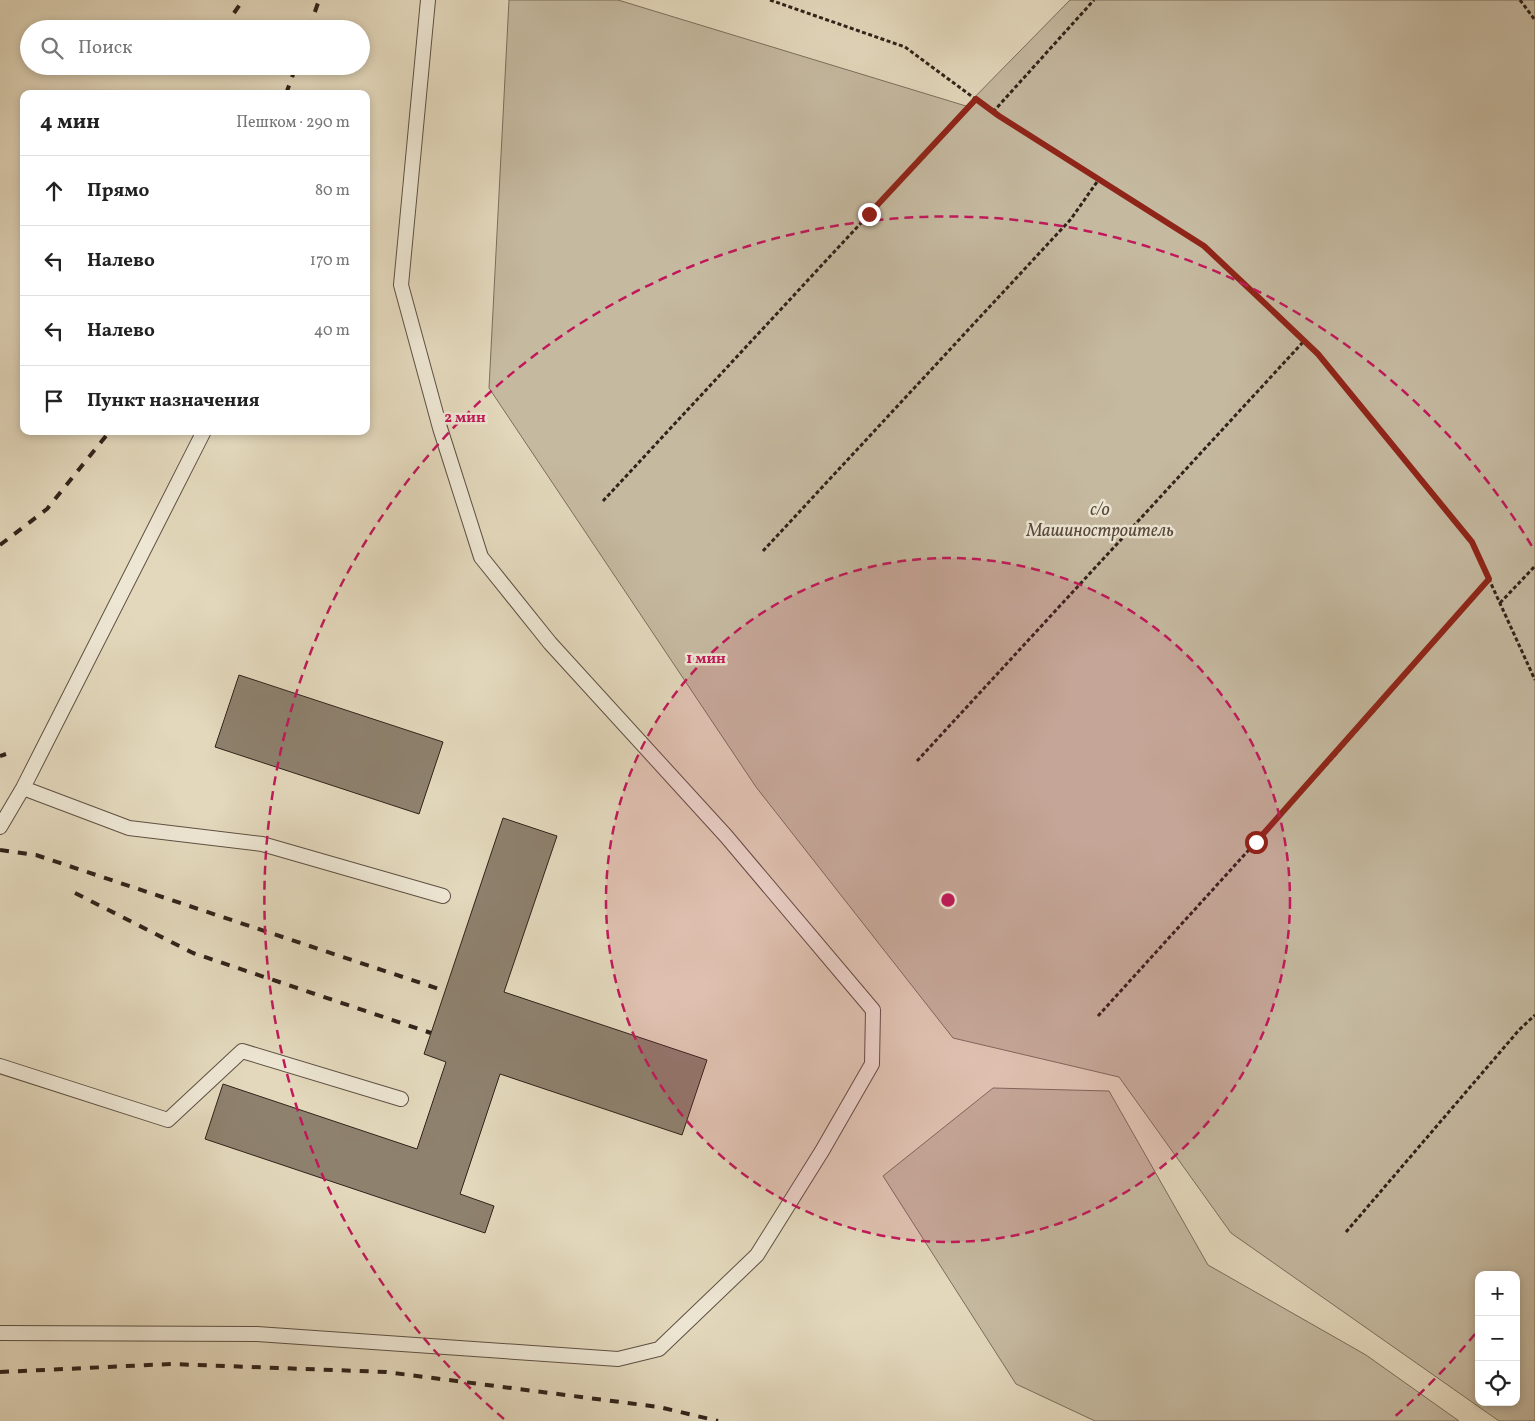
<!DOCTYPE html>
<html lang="ru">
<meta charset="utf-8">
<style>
:root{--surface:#fff;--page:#f6f6f6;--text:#222;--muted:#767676;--line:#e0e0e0}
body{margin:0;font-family:Vollkorn,serif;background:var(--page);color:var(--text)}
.controls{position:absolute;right:15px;bottom:15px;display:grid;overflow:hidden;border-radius:10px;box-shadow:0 2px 8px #0003}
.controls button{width:45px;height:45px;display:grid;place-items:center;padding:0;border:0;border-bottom:1px solid var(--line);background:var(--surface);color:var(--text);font:25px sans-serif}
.stop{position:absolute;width:15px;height:15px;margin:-11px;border:4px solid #8f2418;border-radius:50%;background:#fff}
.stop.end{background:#8f2418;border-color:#fff;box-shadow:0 1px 5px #0008}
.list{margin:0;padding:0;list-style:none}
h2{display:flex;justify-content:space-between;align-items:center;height:65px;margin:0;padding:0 20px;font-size:21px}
h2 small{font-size:16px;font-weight:400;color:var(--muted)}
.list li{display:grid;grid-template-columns:32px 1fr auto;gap:15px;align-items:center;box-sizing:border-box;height:70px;padding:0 20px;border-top:1px solid var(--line)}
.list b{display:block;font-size:19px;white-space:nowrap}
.list em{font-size:16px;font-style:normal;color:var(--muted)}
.icon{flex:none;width:28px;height:28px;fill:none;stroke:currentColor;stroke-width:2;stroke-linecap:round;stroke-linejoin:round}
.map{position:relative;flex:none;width:1535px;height:1421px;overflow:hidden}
.search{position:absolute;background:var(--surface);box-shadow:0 2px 8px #0003;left:20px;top:20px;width:350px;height:55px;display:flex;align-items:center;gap:12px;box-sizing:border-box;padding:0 18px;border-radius:28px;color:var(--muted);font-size:19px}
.panel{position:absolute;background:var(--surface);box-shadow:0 2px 8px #0003;left:20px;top:90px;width:350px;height:345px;border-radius:10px}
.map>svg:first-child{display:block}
</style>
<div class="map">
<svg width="1535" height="1421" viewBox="0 0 1535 1421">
<rect width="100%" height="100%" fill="#e3d8bc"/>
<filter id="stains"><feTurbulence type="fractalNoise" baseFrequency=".004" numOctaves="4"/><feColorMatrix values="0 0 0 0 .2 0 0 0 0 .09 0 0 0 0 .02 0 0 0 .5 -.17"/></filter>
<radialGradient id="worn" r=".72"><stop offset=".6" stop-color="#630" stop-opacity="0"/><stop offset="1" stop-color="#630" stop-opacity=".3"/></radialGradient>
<path fill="#c5b9a0" stroke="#7b6e5d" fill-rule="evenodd" d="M509 0H618L966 106 1070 0H1535V1421H1499L1231 1233 1119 1077 953 1038 756 787 489 388ZM1479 1275H1516V1402H1479Z
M993 1088 1109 1091 1208 1265 1366 1355 1459 1421H1095L1016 1384 883 1176Z"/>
<path fill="#8e816e" stroke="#31221a" d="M239 675 443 742 419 814 215 747Z
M503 818 557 836 504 992 707 1060 682 1135 500 1074 460 1194 494 1206 485 1233 205 1139 223 1084 417 1149 446 1062 424 1054Z"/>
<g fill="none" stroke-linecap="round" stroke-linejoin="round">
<g stroke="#5e5042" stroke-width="16">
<path id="lane" d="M23 788 129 828 262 844 443 896
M0 827 23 788 204 431
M0 1066 168 1120 242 1051 401 1099
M0 1333 257 1334 618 1359 659 1349 757 1255 822 1151 872 1064 873 1010 726 836 550 643 481 557 440 428 401 285 428 0"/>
</g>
<path stroke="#31221a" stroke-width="3" stroke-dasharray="4 2.5" stroke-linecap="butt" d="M770 0 905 47 993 112 1204 246 1318 354 1472 542 1535 680
M1520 0 1535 20
M993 112 1094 0
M603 501 976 99
M763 551 1071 219 1099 179
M1500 603 1535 566
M917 761 1304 341
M1098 1016 1335 755 1489 579
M1346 1232 1519 1030 1535 1015"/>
<use href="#lane" stroke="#ede6d3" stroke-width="14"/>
<path stroke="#31221a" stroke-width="4" stroke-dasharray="9 9" stroke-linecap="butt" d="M234 13 243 0
M309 29 319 0
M286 94 296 66
M0 545 47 509 110 431
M0 756 6 754
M0 850 36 855 445 991
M75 893 193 953 431 1033
M0 1372 171 1364 386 1372 659 1407 718 1421"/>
</g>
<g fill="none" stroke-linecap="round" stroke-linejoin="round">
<path stroke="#8f2418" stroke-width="6" d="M869 214 976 99 999 116 1204 246 1276 314 1318 354 1472 542 1489 579 1256 842"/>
</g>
<circle cx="948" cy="900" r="342" fill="#c2185b" fill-opacity=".12"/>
<g fill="none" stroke="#c2185b" stroke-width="2.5" stroke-dasharray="9 6">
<circle cx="948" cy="900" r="342"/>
<path d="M1475 1334A683 683 0 0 1 1392 1419M504 1419A683 683 0 1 1 1533 548"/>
</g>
<g text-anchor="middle" stroke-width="5" stroke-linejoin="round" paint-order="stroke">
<g font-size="18" font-style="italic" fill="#56483c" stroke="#ede6d3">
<text x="1100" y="515">с/о<tspan x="1100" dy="21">Машиностроитель</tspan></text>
</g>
</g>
<circle cx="948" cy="900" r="8" fill="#c2185b" stroke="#ede6d3" stroke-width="2.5"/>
<g font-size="15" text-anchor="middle" font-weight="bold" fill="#c2185b" stroke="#ede6d3" stroke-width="5" stroke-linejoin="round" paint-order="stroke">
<text x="465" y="422">2 мин</text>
<text x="706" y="663">1 мин</text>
</g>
<rect width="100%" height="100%" filter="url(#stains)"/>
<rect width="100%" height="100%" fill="url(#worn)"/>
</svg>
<div class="controls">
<button>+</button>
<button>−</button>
<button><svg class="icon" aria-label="locate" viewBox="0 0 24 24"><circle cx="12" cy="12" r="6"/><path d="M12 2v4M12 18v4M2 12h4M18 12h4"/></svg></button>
</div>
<div class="stop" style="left:1256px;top:842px"></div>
<div class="stop end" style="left:869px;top:214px"></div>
<div class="search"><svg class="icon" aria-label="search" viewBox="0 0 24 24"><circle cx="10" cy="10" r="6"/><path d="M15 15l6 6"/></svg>Поиск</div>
<section class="panel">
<h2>4 мин<small>Пешком · 290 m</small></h2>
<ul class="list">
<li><svg class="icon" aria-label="ahead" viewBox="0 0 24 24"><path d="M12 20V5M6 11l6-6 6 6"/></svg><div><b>Прямо</b></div><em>80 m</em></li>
<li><svg class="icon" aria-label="left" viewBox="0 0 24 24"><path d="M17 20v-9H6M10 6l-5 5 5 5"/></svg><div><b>Налево</b></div><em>170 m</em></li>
<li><svg class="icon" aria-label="left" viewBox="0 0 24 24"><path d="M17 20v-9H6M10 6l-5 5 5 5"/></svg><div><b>Налево</b></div><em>40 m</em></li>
<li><svg class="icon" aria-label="arrive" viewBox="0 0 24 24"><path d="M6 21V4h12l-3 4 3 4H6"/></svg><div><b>Пункт назначения</b></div></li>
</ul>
</section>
</div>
